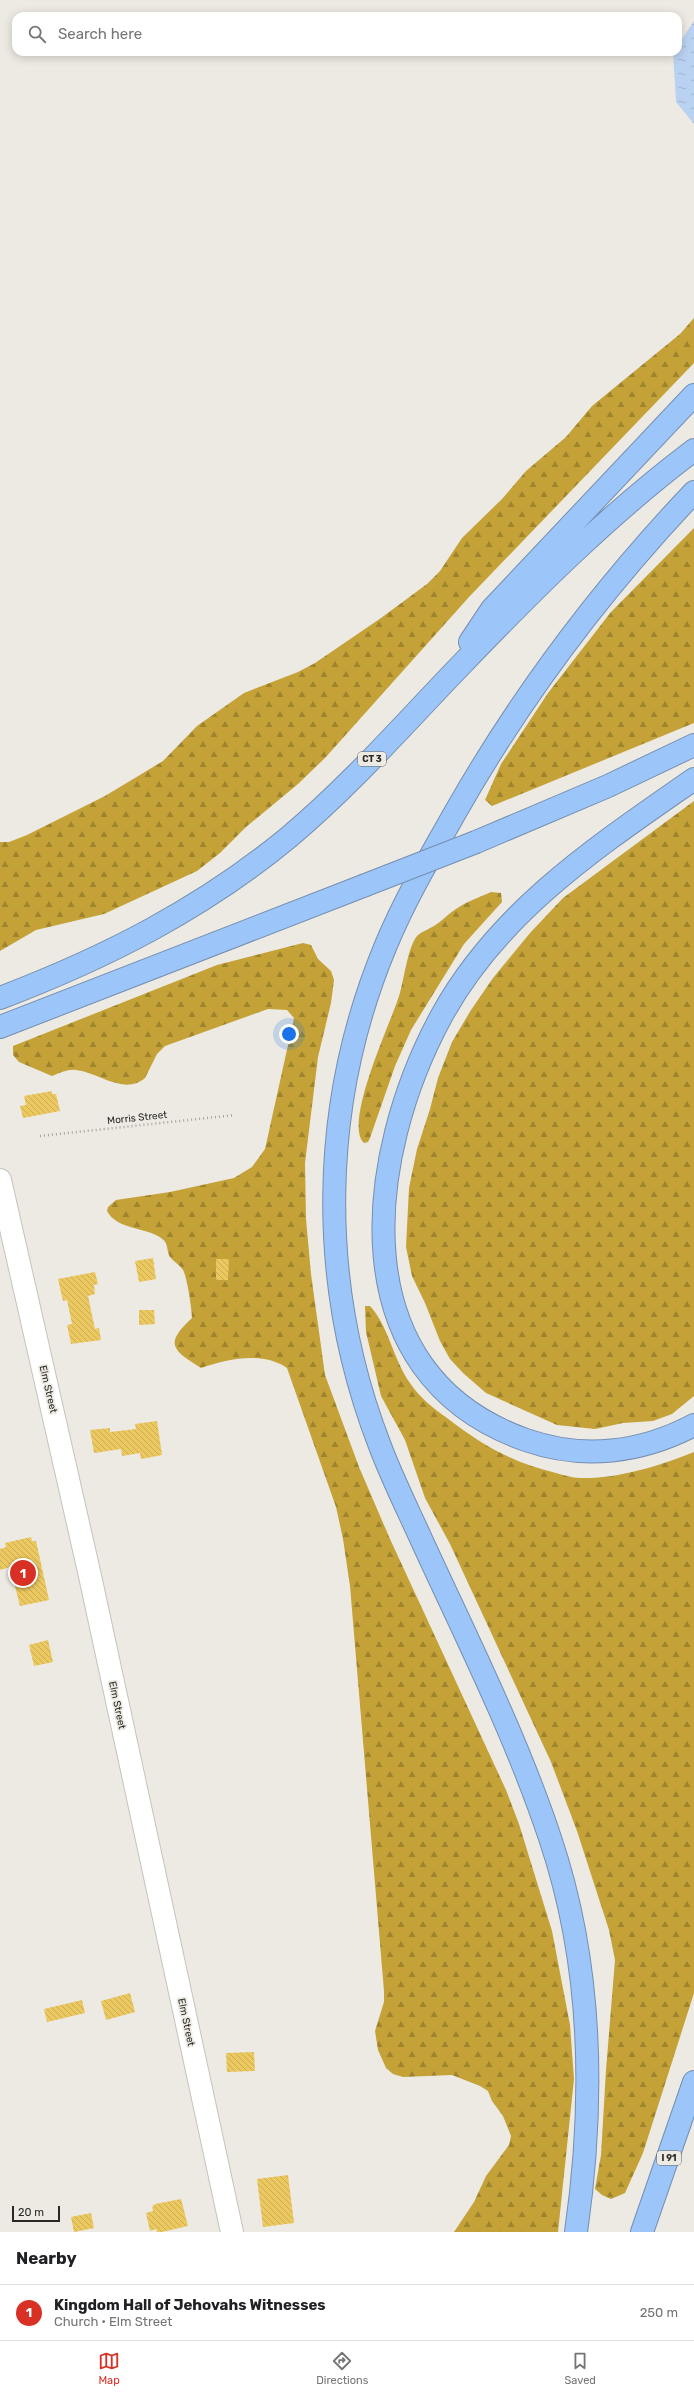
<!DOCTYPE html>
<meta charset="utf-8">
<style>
:root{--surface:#fff;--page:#f2f2f2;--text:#202124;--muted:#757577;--line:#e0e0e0;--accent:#d93025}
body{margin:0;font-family:Rubik,sans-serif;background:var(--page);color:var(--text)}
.scale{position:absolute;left:12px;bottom:10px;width:48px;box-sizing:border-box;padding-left:4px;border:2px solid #292825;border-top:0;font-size:11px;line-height:14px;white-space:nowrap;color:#292825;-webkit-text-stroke:3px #edeae3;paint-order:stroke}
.you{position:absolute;left:289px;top:1034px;width:14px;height:14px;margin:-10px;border:3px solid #fff;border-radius:50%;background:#1a73e8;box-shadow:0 0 0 6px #1a73e833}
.badge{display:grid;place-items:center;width:26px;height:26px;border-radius:50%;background:var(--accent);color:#fff;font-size:13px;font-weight:700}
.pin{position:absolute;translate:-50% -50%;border:2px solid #fff;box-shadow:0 1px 4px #0006}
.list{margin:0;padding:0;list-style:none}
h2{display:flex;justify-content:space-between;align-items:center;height:52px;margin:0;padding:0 16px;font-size:17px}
h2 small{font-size:13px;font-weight:400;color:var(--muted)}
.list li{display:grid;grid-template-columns:26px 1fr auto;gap:12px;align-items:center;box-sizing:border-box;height:56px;padding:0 16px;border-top:1px solid var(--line)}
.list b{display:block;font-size:15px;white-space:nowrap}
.list p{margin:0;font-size:13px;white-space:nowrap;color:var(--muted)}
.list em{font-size:13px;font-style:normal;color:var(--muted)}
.icon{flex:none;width:22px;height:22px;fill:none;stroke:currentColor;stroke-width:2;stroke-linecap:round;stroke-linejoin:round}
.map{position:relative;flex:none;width:694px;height:2232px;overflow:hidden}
.search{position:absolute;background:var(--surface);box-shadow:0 2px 10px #0003;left:12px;right:12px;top:12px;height:44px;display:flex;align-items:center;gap:10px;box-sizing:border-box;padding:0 14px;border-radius:12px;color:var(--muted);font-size:15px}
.sheet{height:108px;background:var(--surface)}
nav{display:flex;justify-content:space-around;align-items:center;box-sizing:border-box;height:56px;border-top:1px solid var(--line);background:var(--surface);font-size:11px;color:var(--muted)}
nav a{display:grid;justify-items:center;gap:2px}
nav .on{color:var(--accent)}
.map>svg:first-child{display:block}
</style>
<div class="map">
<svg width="694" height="2232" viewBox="0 0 694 2232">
<defs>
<pattern id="forest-firs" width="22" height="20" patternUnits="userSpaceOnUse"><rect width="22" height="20" fill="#c4a237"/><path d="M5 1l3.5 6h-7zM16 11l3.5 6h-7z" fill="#9f842e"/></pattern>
<pattern id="water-ripples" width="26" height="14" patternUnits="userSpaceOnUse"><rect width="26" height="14" fill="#bad2f1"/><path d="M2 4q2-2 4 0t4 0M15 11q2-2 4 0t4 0" fill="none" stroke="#a0b4ce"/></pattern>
<pattern id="building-back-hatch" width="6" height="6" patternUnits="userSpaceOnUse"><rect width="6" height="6" fill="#ecc861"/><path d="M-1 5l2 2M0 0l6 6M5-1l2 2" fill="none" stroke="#caac54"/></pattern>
</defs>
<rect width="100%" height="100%" fill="#edeae3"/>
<path fill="url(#forest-firs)" d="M694 318V363L469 597 325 758 298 784 246 827 220 853 197 871 104 914 36 930 0 951V842H9L27 835 105 796 163 761 197 726 244 693 298 672 315 663 381 618 427 584 440 571 462 538 502 499 526 471 566 437 592 406 680 334Z
M694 528V723L492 806 485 800 501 764 548 693 611 612Z
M694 801V1396L672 1414 653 1421 623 1423 595 1429 557 1425 486 1393 463 1373 450 1359 440 1341 425 1303 412 1276 406 1247 409 1188 417 1149 430 1109 438 1078 452 1042 471 1010 493 978 530 933 563 898Z
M491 892 501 893 502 902 464 944 411 1030 395 1066 370 1138 368 1142 364 1143C343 1124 390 1024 398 999 404 984 407 946 418 935 423 931 429 929 434 926 442 921 448 914 456 909 466 902 480 897 491 892Z
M303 943 311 945 318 959 331 971 334 980 331 1003 318 1057 305 1163 306 1219 311 1274 325 1375 359 1467 390 1539 506 1790 519 1824 552 1931 570 2025 574 2079 558 2232H454L474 2202 486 2176 509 2145 511 2136 503 2116 492 2101 488 2091 480 2086 452 2075 403 2077 393 2074 386 2068 378 2050 375 2031 384 2002V1991L350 1586 343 1539 336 1507 287 1368C262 1351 228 1359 201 1368 172 1350 164 1344 192 1318 192 1310 187 1276 183 1270 180 1265 174 1262 170 1257 166 1250 169 1243 161 1238 146 1227 117 1230 107 1211L108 1207 116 1200 170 1192 234 1178 252 1167 265 1149 294 1018 287 1010 268 1009 165 1046 157 1054 145 1078C124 1096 98 1072 76 1070 68 1069 60 1073 52 1076L19 1062 13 1055V1046L217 965Z
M365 1306H370C389 1327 393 1359 410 1383 420 1398 433 1408 447 1418 482 1445 513 1463 556 1473 564 1475 572 1478 580 1478 618 1479 659 1466 694 1452V1993L643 2153 625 2193 611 2199 602 2195 595 2189 601 2155 606 2070 615 1960 609 1930 577 1831 551 1762 450 1544 425 1498 405 1440 381 1396 366 1332Z"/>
<path fill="url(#water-ripples)" d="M694 21V124L676 102 673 53 678 52V45Z"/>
<path fill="url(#building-back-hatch)" d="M52 1091V1094H56L60 1111 23 1118 20 1106 26 1105 24 1096Z
M153 1258 156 1279 139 1282 135 1261Z
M216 1259H229L228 1280H216Z
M95 1272 98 1284 94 1285 95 1294 88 1296 95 1329 99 1328 101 1340 71 1344 67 1325 72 1324 67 1300 63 1301 58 1279Z
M139 1310H154L155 1324 139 1325Z
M157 1421 162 1455 141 1459 140 1453 122 1456 121 1449 94 1453 90 1430 110 1428V1432L136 1429 135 1424Z
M31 1537 32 1541H36L49 1600 20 1606 10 1567 0 1570V1549L6 1547 5 1543Z
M48 1640 53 1662 34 1666 29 1645Z
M130 1993 135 2012 106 2020 101 2001Z
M82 2000 85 2013 47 2022 44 2009Z
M254 2052 255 2071 227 2072 226 2053Z
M288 2175 294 2223 263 2227 257 2179Z
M181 2199 188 2226 162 2232H157L156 2229 150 2231 146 2213 153 2211 152 2207 155 2204Z
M91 2213 94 2228 74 2232 71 2217Z"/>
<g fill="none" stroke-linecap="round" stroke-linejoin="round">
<g stroke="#c5c3bc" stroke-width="24">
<path id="minor" d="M0 1180 90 1576 232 2232"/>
</g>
<g stroke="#748eaf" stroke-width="24">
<path id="highway" d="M470 642 492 609 694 395
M694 779C598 846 500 910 442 1015 365 1156 338 1374 526 1440 583 1460 641 1453 694 1425
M476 842 608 786 694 745
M0 998C105 958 202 909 289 837 351 785 404 724 460 666 534 589 609 514 694 450
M0 1027 363 886
M576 2232C595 2100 593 1965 550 1838 516 1736 467 1639 422 1541 408 1510 392 1478 380 1446 317 1284 319 1105 386 945 405 899 431 855 456 811 522 695 602 589 694 492
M642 2232 694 2082"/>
</g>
<path stroke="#a3a19b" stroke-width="2.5" stroke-dasharray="1 3" stroke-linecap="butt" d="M40 1136 235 1115"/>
<use href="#minor" stroke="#fff" stroke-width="22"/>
<use href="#highway" stroke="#9cc5fa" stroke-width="22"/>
<g stroke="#748eaf" stroke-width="24" stroke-linecap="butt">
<path id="highway-bridge" d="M363 886 476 842"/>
</g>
<use href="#highway-bridge" stroke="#9cc5fa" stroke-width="22"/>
</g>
<g text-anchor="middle" stroke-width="3.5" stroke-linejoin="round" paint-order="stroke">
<g fill="#edeae3" stroke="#64625e" stroke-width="1">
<rect x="358" y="752" width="28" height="14" rx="3"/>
<rect x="657" y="2151" width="24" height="14" rx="3"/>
</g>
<g font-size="9" font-weight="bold" fill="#292825">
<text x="372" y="762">CT 3</text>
<text x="669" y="2161">I 91</text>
</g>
<g font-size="10" fill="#292825" stroke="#edeae3">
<text transform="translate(137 1117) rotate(-6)" y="4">Morris Street</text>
<text transform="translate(49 1389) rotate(77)" y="4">Elm Street</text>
<text transform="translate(118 1705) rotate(78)" y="4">Elm Street</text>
<text transform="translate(187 2022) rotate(78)" y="4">Elm Street</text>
</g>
</g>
</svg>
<div class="scale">20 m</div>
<div class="you"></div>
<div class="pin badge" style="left:23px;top:1573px">1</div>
<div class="search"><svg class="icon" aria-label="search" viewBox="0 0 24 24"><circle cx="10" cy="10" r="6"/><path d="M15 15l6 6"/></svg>Search here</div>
</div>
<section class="sheet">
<h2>Nearby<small></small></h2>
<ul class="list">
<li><span class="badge">1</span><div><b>Kingdom Hall of Jehovahs Witnesses</b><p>Church · Elm Street</p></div><em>250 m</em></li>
</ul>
</section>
<nav>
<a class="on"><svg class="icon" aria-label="map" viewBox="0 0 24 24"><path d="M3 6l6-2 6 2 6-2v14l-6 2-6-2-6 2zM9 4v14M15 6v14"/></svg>Map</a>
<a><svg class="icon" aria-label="directions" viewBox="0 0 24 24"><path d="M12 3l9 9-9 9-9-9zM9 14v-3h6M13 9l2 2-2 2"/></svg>Directions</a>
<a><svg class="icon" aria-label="saved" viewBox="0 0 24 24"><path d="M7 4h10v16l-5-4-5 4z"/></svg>Saved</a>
</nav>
